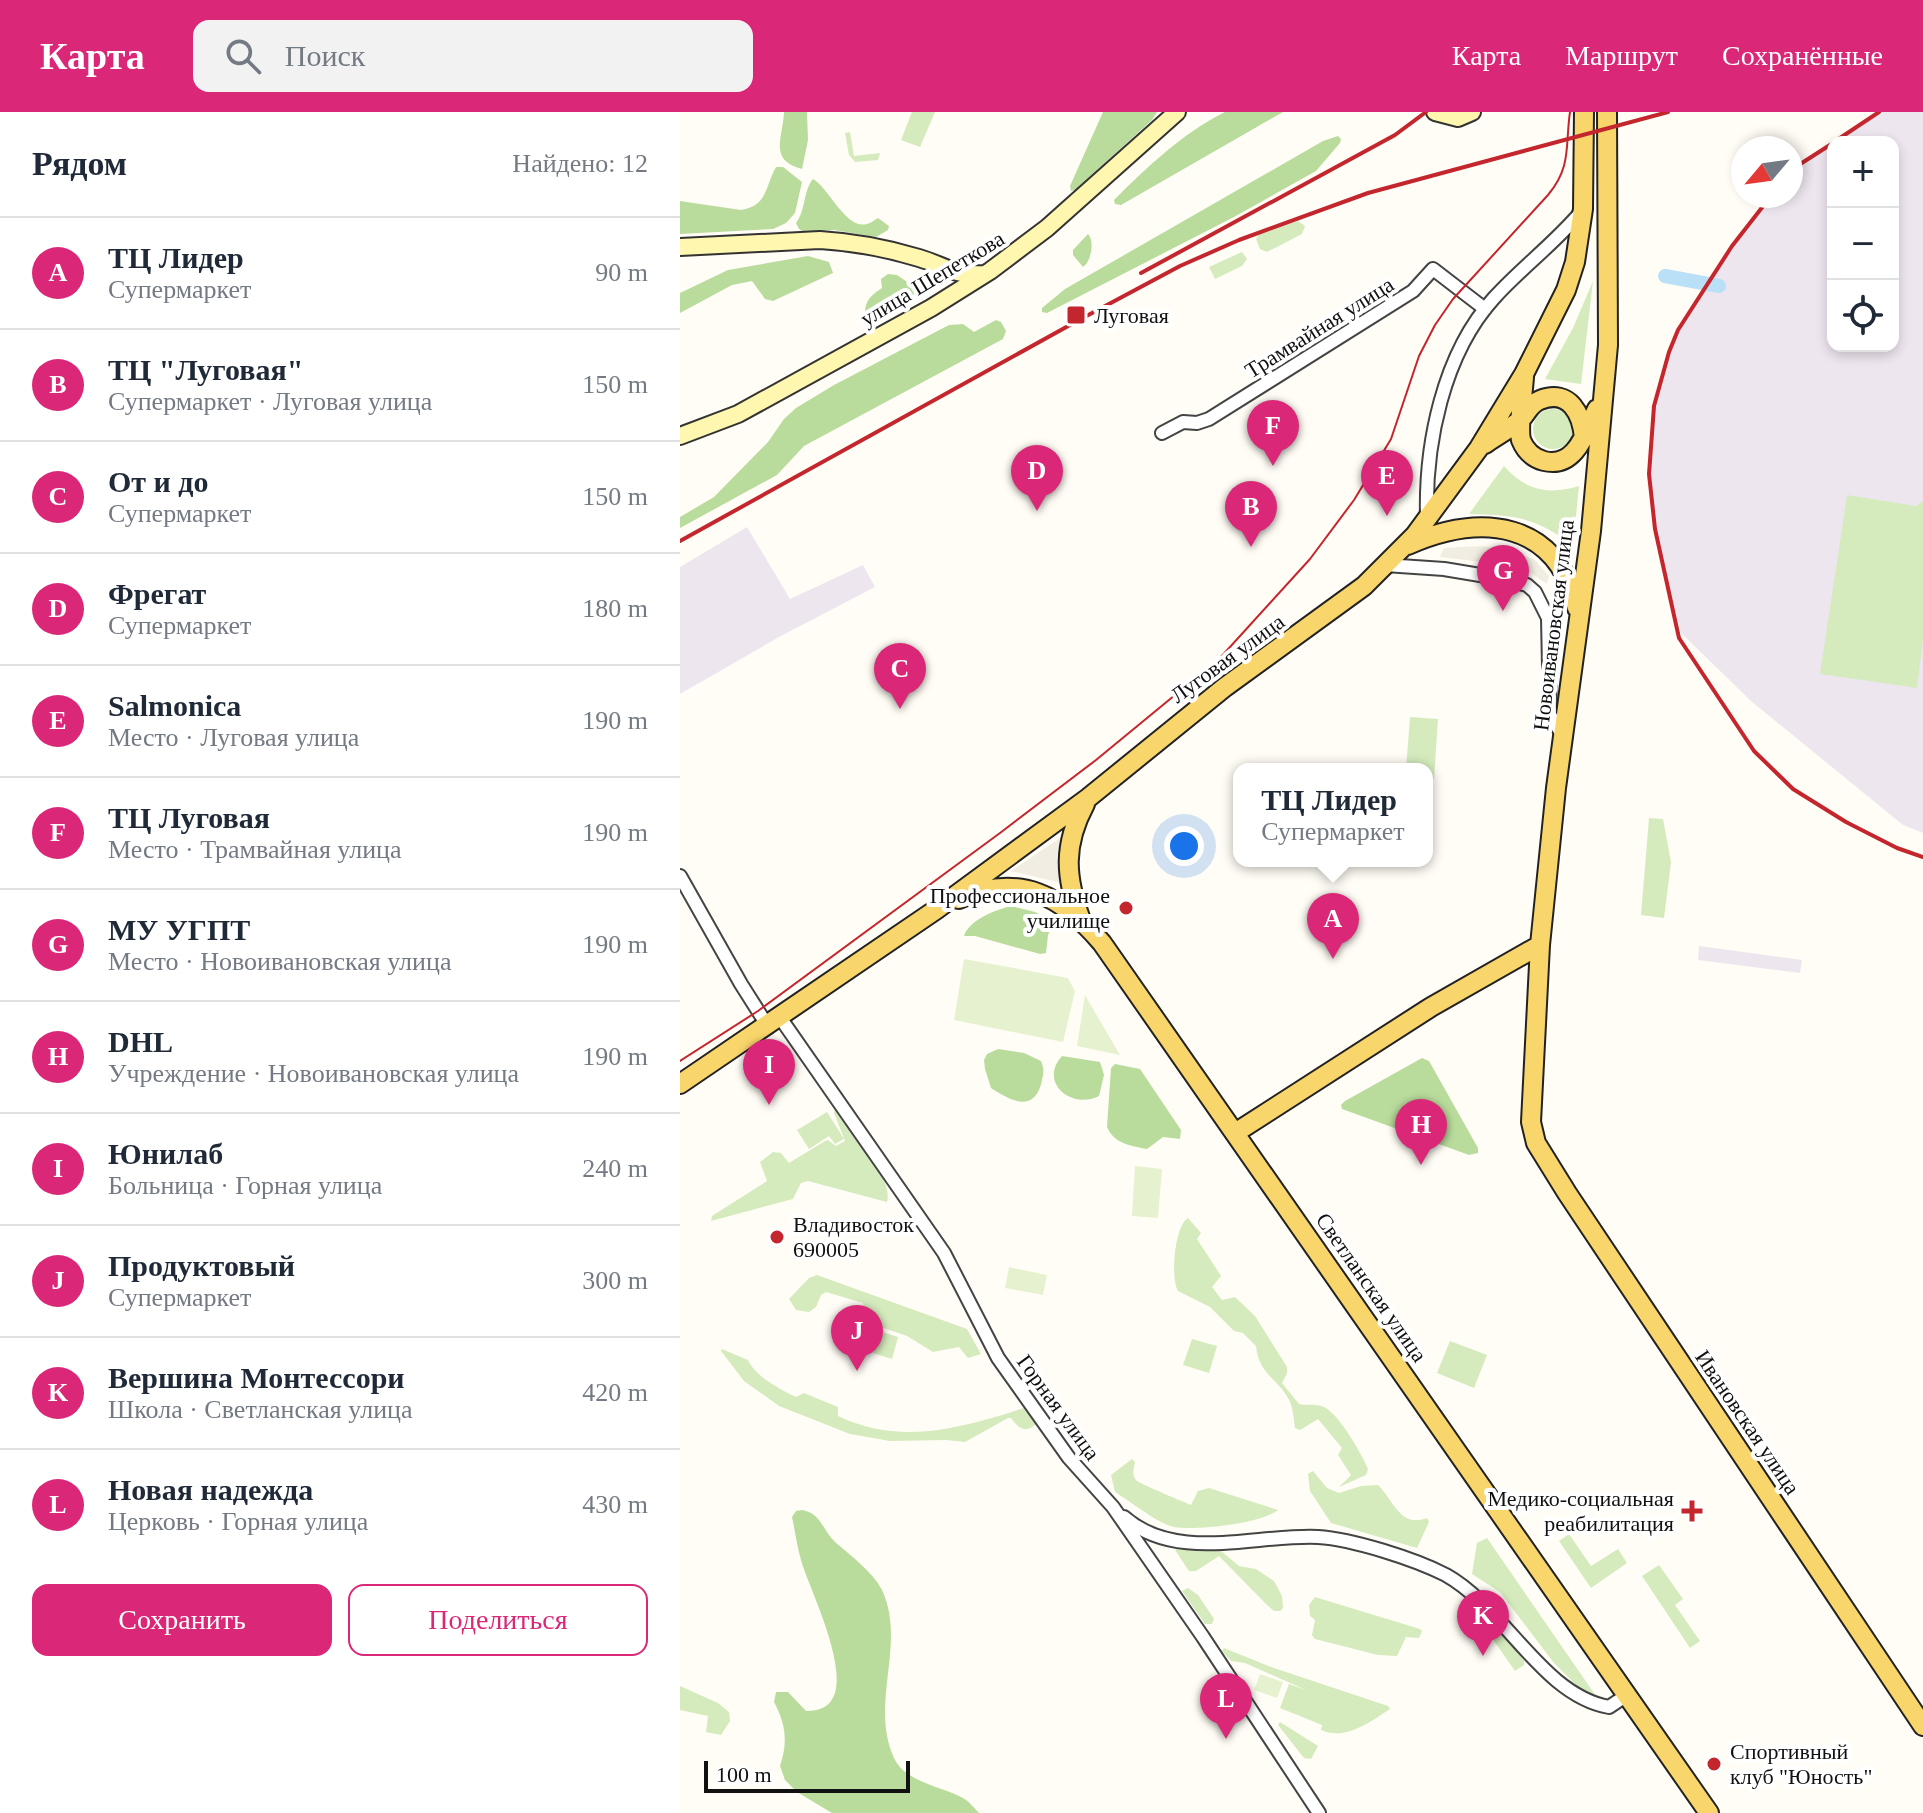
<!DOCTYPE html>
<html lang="ru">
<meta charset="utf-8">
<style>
:root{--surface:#fff;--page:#f2f2f3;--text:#1f2937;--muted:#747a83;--line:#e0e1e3;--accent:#db2777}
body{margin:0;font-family:Georgia,serif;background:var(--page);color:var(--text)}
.controls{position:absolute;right:24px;top:24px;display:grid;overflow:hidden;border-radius:16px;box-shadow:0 4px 12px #0003}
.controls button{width:72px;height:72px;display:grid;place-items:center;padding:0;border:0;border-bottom:2px solid var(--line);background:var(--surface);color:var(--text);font:40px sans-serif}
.compass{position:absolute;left:1051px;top:24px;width:72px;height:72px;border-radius:50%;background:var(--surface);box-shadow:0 4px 12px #0003;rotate:241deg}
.scale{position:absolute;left:24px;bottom:20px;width:206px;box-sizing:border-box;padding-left:8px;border:4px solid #111;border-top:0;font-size:22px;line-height:28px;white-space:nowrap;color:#111;-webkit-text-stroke:6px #fff;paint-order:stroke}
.you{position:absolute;left:504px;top:734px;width:28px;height:28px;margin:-20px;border:6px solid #fff;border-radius:50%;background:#1a73e8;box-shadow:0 0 0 12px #1a73e833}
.badge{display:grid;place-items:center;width:52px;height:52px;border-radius:50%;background:var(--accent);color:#fff;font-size:26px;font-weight:700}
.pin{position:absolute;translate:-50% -66px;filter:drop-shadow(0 2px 4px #0008)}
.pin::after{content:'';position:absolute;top:42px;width:28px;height:24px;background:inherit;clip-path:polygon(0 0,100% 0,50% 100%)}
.popup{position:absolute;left:553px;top:651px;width:200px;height:104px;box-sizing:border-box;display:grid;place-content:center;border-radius:16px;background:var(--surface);filter:drop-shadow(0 2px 6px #0005);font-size:26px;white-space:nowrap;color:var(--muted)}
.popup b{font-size:30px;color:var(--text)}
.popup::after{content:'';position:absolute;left:50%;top:100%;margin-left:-16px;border:16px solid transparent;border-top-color:var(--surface)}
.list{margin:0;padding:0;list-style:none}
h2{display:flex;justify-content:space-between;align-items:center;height:104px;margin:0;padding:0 32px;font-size:34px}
h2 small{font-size:26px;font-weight:400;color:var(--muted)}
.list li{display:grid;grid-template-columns:52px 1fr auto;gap:24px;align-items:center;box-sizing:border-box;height:112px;padding:0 32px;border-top:2px solid var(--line)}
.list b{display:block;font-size:30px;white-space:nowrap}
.list p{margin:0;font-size:26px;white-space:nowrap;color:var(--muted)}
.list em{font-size:26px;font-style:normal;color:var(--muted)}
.actions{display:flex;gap:16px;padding:24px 32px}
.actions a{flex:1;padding:18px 0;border:2px solid var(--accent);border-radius:16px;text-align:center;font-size:28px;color:var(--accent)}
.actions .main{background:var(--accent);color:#fff}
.icon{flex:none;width:44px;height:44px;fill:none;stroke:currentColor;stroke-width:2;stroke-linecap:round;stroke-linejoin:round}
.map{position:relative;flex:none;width:1243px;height:1701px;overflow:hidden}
header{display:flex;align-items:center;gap:48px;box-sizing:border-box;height:112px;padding:0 40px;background:var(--accent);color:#fff}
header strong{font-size:38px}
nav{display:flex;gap:44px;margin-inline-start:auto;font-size:28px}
.search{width:560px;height:72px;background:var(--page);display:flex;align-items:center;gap:20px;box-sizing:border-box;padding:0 28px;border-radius:16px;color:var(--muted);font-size:30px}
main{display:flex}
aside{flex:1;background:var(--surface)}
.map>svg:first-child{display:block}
</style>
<header>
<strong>Карта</strong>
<div class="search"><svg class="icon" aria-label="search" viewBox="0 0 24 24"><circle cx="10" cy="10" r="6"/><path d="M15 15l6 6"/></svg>Поиск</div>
<nav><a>Карта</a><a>Маршрут</a><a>Сохранённые</a></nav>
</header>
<main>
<aside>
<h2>Рядом<small>Найдено: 12</small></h2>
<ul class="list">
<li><span class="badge">A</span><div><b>ТЦ Лидер</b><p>Супермаркет</p></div><em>90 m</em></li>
<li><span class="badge">B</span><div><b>ТЦ &quot;Луговая&quot;</b><p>Супермаркет · Луговая улица</p></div><em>150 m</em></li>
<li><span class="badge">C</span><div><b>От и до</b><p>Супермаркет</p></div><em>150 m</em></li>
<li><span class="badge">D</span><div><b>Фрегат</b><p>Супермаркет</p></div><em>180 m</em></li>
<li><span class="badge">E</span><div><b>Salmonica</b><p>Место · Луговая улица</p></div><em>190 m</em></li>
<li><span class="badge">F</span><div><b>ТЦ Луговая</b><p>Место · Трамвайная улица</p></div><em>190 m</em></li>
<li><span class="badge">G</span><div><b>МУ УГПТ</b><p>Место · Новоивановская улица</p></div><em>190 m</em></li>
<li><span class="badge">H</span><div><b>DHL</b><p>Учреждение · Новоивановская улица</p></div><em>190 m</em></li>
<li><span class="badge">I</span><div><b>Юнилаб</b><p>Больница · Горная улица</p></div><em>240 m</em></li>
<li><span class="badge">J</span><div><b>Продуктовый</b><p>Супермаркет</p></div><em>300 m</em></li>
<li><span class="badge">K</span><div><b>Вершина Монтессори</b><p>Школа · Светланская улица</p></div><em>420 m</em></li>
<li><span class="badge">L</span><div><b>Новая надежда</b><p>Церковь · Горная улица</p></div><em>430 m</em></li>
</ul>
<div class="actions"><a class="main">Сохранить</a><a>Поделиться</a></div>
</aside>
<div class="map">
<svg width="1243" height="1701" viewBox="0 0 1243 1701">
<rect width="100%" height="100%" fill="#fffdf5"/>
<path fill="#eee6ef" d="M1199 0H1243V721L1223 713 1071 589 1001 521 975 417 969 362 974 294 989 240 998 218 1052 134 1091 84H1111V58L1153 31V234H1213V30H1154Z
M67 415 110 487 183 453 195 475 99 525 0 582V455Z
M1019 834 1122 848 1120 861 1018 848Z"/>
<path fill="#d5ebbd" d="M232 0H255L240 35 221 28Z
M170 20 174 44 200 41 198 48 175 50 169 43 165 21Z
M618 109 625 114 622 122 587 140 580 137 576 127 579 122Z
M562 140 567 147 562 154 535 167 529 155Z
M913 169 901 272 865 267 893 216Z
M853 317a20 20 0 1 1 40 0a20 20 0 1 1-40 0Z
M824 354C846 379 868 383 899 374L893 433C854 405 836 403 789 402Z
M1167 383 1236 394 1243 389V527L1237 576 1140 562Z
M730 605 758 607 754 667H747V657H726Z
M969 706 983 707 991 750 984 806 961 803Z
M155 997 161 1000C174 1020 214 1068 207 1090L128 1069 121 1071 113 1087 31 1109 32 1104 87 1069 80 1050 93 1040 101 1041 109 1051 145 1029 148 1028 156 1034 165 1029 154 1001Z
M147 1000 164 1027 155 1032 149 1024 129 1037 117 1018Z
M508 1106 521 1121 517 1127 541 1164 532 1175 542 1188 555 1185 575 1204 607 1255V1261L602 1271 619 1292C627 1294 635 1291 644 1295 658 1301 682 1342 688 1357L686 1363 659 1375 671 1363 658 1343 662 1336 638 1307 620 1318 615 1316C614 1308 613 1297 610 1290 599 1266 579 1264 576 1234L563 1221 554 1219 530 1195 498 1179C490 1165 495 1113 508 1106Z
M137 1163 287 1217 301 1242 288 1246 279 1235 253 1240 227 1224 186 1210 183 1191 146 1180 141 1183 136 1195 129 1200 116 1198 109 1187 129 1166Z
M190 1216 218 1225 212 1247 183 1238Z
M512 1227 537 1234 529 1261 503 1253Z
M770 1229 807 1243 794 1276 757 1261Z
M42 1237 68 1248C75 1264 101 1278 116 1285L124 1281 158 1295V1304C220 1334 282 1316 344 1296H348L357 1311C346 1322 339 1317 331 1306H328L285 1330 266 1328 210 1329 170 1322 99 1294 64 1269 41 1239Z
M452 1347 455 1350C454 1356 451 1364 457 1369 461 1372 506 1391 511 1393L518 1379 529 1376 598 1398C582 1411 516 1419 494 1415 478 1412 450 1389 435 1380L431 1363Z
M633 1359 647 1376 659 1381 681 1374 698 1373C715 1390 720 1416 747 1406L749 1410 737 1436 651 1411 630 1379 628 1362Z
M889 1422 911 1454 938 1437 947 1451 911 1476 879 1429Z
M807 1426 918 1587 902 1579 874 1551 820 1480 792 1462 797 1431Z
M535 1434 559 1454 576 1457 594 1469 602 1484 603 1496 600 1499H594L587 1493 539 1444 516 1459H509L495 1438 502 1435Z
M979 1453 1003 1487 995 1493 1020 1529 1010 1536 962 1464Z
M508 1476 518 1483 534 1507 532 1512H525L502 1479Z
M635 1485 740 1517 742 1519 739 1526 726 1525 717 1544 698 1543 635 1527 632 1523 635 1508 630 1504 629 1493Z
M802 1498 844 1548V1553L835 1559 796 1503 797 1500Z
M544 1536 591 1555 708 1594 710 1597C690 1610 665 1629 641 1618L642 1613 600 1596 609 1572 626 1578 565 1551 551 1549 542 1539Z
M0 1574 38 1591 49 1600 50 1609 41 1623 26 1620 28 1604 0 1598Z
M600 1610 638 1634 631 1647 624 1646 598 1613Z"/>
<path fill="#b9dc9c" d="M104 0H127L128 28 122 57C88 48 103 26 104 0Z
M423 0H477L472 8 395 78 391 79 390 74Z
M545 0H603L441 93 435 92 434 88C466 56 504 20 545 0Z
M658 24 661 27 660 31 636 59 554 105 367 201 362 200V196L385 177 643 29Z
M96 55H103L122 70 115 101 106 111 93 117 0 122V89L61 98C88 94 85 74 96 55Z
M133 67C149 76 166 118 187 112 191 111 194 108 198 106L209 114 208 118 196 125 154 118 124 120 119 117 116 111C126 98 123 79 133 67Z
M408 122C415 129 411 150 403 155L393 143V138Z
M128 144 149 150 153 161 93 189 85 187 72 169 52 173 0 201V181L48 158Z
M208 162 217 163 236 176 237 185 200 207 189 208 185 204C184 189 191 183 202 176L201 167Z
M316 208 321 210 326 219 323 227 124 334 97 363 0 416V405L34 385 88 330 104 307 116 296 154 273 269 213 283 212 294 220Z
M331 794 355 800 374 810 368 823 366 841 360 842 295 824H284C289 808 315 798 331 794Z
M318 937 344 941 361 949C364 956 364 960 362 968 355 1002 331 989 311 976L305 957 304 948 307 942Z
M382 944 420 950 424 963 419 984C392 998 358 971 382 944Z
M742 946 749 949 798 1036V1041L789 1043 662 997 661 993 665 989Z
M435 952 460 957 501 1018 500 1027 483 1025 467 1037C452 1034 434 1032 427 1015L431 956Z
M122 1398C141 1401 143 1419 155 1430 171 1444 192 1459 202 1478 227 1532 189 1591 214 1646 225 1670 260 1674 281 1685 288 1688 294 1696 299 1701H152L117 1680 105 1668 100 1654C108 1631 106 1612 94 1590L96 1580H108L126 1599C194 1601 129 1479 121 1448 117 1434 115 1419 112 1405L116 1399Z"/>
<path fill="#e6f2cf" d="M284 847 388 866 395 879 383 930 274 908Z
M405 883 440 943 397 934Z
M455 1054 482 1057 478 1106 452 1104Z
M329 1155 367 1163 363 1183 325 1176Z
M580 1562 603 1570 597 1586 574 1578Z"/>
<path fill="#f1ede2" d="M802 434 832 439 855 448 869 464 867 472 851 461 828 453 760 445 764 436Z
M386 722 382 771 331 759Z"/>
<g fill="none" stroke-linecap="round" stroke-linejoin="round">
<path stroke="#b9e0f7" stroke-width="14" d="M985 164 1039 174"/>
<g stroke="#444" stroke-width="16">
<path id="street" d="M482 321 503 310 517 311 529 307 733 179 753 157 805 197
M747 405C745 332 763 242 814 186 841 156 875 131 901 100
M705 453 764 457 824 467 847 473 855 480 868 506 870 603 883 624
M0 764 61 872 87 913
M99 904 264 1141 318 1246 389 1346 433 1395 523 1525 639 1701
M444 1405C496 1451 575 1422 638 1425 672 1427 735 1447 766 1463 825 1496 862 1583 929 1595L947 1583"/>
</g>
<g stroke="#333" stroke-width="20">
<path id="secondary" d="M755 0 778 6 792 0
M0 135 140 128C174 130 206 136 239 146 266 154 273 164 304 162
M0 324 58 302 251 196 310 159 367 116 497 0"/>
</g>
<g stroke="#222" stroke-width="22">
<path id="primary" d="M927 0 928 233 911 419 876 676 860 833 851 1010 856 1031 887 1081 1243 1614
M844 265C843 280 838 316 841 328 845 338 853 346 864 349 896 357 906 319 917 297
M805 332C816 324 832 316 842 306 848 299 850 292 860 288 890 276 902 303 904 326
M728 433C801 401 877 408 897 496
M279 787C340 760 382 784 422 831L1029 1701
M401 808C385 765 383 733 405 692
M0 972 257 797 408 686 545 575 684 474 735 423 799 336 844 262 886 178 895 150 903 97 904 0
M555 1021 751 895 860 833"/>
</g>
<use href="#street" stroke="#fff" stroke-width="12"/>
<use href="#secondary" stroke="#fff6b0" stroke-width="16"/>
<use href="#primary" stroke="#f9d66b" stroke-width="18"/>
<path stroke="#c4262e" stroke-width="2" d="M0 949 78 899 320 721 416 648 540 546 630 447 674 388 711 327 739 244 755 213 773 187 868 83C892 54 885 34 890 0"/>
<path stroke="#c4262e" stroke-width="4" d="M1154 30 1199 0
M1111 58 1153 31
M1091 84 1052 134 998 218 989 240 974 294 969 362 975 417 999 526 1074 639 1113 677 1166 710 1217 736 1243 745
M461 161 715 23 746 0
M0 429 399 208 500 154 559 128 688 81 988 0"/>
</g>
<g fill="#c4262e" stroke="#fff" stroke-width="3">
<rect x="386" y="193" width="20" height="20" rx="4"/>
<circle cx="446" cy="796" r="8"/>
<circle cx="97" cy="1125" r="8"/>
<path d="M1008 1387h8v8h8v8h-8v8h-8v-8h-8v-8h8z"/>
<circle cx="1034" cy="1652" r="8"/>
</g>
<g text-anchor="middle" stroke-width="8" stroke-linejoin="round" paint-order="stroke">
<g font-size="22" fill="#111" stroke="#fff">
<text transform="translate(252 166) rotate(-31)" y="8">улица Шепеткова</text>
<text transform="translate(639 215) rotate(-32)" y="8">Трамвайная улица</text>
<text transform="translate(873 513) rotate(-83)" y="8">Новоивановская улица</text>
<text transform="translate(547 546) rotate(-36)" y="8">Луговая улица</text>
<text transform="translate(692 1175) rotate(55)" y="8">Светланская улица</text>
<text transform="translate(379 1295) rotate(54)" y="8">Горная улица</text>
<text transform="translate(1068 1310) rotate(56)" y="8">Ивановская улица</text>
</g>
<g font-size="22" fill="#111" stroke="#fff" text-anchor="start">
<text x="414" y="211">Луговая</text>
<text x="430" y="791" text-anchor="end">Профессиональное<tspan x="430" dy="25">училище</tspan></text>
<text x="113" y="1120">Владивосток<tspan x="113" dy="25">690005</tspan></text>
<text x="994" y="1394" text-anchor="end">Медико-социальная<tspan x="994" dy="25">реабилитация</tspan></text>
<text x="1050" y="1647">Спортивный<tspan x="1050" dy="25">клуб "Юность"</tspan></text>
</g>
</g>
</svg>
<div class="controls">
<button>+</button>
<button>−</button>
<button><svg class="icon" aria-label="locate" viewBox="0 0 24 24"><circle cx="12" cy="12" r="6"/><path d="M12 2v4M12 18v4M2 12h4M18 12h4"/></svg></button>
</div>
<svg class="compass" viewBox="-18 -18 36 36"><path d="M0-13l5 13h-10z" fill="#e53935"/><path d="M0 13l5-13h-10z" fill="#747a83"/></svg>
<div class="scale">100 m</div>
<div class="you"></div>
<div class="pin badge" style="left:653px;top:847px">A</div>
<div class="popup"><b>ТЦ Лидер</b>Супермаркет</div>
<div class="pin badge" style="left:571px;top:435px">B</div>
<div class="pin badge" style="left:220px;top:597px">C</div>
<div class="pin badge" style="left:357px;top:399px">D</div>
<div class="pin badge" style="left:707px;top:404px">E</div>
<div class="pin badge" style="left:593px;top:354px">F</div>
<div class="pin badge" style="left:823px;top:499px">G</div>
<div class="pin badge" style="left:741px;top:1053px">H</div>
<div class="pin badge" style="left:89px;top:993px">I</div>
<div class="pin badge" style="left:177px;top:1259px">J</div>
<div class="pin badge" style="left:803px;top:1544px">K</div>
<div class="pin badge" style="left:546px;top:1627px">L</div>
</div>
</main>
